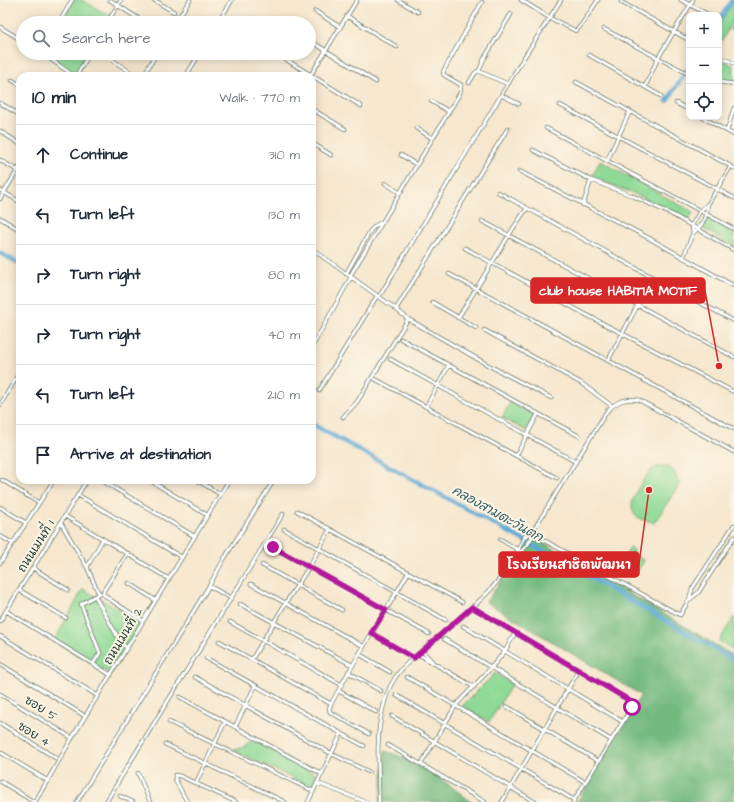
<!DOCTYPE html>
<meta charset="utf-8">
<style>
:root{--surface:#fff;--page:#f2f2f3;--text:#1f2937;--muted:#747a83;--line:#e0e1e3}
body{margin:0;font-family:"Architects Daughter","Playpen Sans Thai",sans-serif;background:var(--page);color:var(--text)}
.controls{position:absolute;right:12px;top:12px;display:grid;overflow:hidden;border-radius:8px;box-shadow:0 2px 10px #0003}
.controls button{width:36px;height:36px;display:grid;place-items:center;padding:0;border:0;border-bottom:1px solid var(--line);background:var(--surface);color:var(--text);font:20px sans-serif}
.stop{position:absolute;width:12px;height:12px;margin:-9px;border:3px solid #b5179e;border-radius:50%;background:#fff}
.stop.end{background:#b5179e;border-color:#fff;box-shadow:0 1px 4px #0008}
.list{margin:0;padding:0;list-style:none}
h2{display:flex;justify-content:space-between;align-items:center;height:52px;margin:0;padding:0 16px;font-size:17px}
h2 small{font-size:13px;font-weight:400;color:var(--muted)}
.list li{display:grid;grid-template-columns:26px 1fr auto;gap:12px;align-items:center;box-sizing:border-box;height:60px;padding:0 16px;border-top:1px solid var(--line)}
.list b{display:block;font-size:15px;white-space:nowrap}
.list em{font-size:13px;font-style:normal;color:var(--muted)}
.icon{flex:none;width:22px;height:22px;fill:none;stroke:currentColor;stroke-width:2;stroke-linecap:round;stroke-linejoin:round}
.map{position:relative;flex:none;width:734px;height:802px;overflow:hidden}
.search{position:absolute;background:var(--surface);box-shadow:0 2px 10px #0003;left:16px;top:16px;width:300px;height:44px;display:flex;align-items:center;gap:10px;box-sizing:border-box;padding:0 14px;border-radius:22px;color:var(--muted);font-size:15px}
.panel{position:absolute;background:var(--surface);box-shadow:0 2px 10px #0003;left:16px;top:72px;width:300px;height:412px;border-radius:12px}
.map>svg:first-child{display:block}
</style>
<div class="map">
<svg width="734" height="802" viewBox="0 0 734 802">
<rect width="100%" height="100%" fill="#fcf5e5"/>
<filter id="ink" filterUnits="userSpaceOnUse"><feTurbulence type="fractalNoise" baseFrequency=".025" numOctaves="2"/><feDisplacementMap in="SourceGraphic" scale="8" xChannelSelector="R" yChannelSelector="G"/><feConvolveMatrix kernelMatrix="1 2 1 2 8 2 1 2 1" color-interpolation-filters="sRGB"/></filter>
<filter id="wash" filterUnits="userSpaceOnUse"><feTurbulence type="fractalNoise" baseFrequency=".012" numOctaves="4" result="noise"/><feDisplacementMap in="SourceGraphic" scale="16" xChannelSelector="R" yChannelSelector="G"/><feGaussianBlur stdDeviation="0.9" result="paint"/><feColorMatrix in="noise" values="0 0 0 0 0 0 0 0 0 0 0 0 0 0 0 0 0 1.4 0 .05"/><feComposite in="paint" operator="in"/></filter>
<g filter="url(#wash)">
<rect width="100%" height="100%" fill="#f6e7ce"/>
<path fill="#8fda96" stroke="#578c65" d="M74 0H82L112 17 109 23H61Z
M734 1V18L719 46V25Z
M43 53H90L76 76Z
M719 58 734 66V82L719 80Z
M600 161 693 212 689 221 642 197 592 177Z
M707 218 734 233V247L702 228Z
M510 402 534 415 526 431 502 418Z
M667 466C673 469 676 473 677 479L681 482 654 523C648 519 641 522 635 515 633 512 632 509 632 506 631 498 647 472 654 468 658 466 662 466 667 466Z
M630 548 634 550 633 553 644 561 637 572 632 570 631 572 620 565Z
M83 589 142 623 111 674 54 641Z
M734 617V650L719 641Z
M495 673 512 684 489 722 462 706Z
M253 740 317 775 311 787 233 750 244 747Z"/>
<path fill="#73ba7f" stroke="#497c5a" d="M533 536 734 656V802H577L641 695 486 602Z
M385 751C413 759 449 783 471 802H380Z"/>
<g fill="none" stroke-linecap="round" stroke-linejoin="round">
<path stroke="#5ca9d5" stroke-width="4.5" d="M719 20 732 0
M667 101 689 67
M0 253 20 264
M312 424 565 563 734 660"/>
</g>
</g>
<g filter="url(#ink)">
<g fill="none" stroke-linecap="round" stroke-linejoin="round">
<g stroke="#6a786a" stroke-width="4.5">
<path id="minor" d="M110 0 145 23
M154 0 174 12
M398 0 418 12
M521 0 550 18 576 31 582 24 598 0
M681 0 709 15
M621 2 689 40
M315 11 340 27
M347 16 397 47
M59 23 72 0
M107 23 121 0
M175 23 190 0
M218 23 232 0
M0 27 23 41
M733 28H734
M604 29 658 58 693 0
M309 40 376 82
M42 53 74 76
M102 53 136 76
M145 53 148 55
M589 55 645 87 658 58 689 74
M285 59 361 106
M724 59 734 63
M479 71 484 59 511 14
M76 76 90 53
M143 76 157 53
M186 76 200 53
M310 76 357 0
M12 80 20 85
M576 82 734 168
M719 82 734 84
M469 83 475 73 478 71 508 84
M645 87 661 96
M501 95 519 104
M431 101 448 111
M0 103 20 115
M676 103 689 110
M560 105 734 198
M734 108 727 131 734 135
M312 109 345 129
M702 117 727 131
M416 128 432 138
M546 128 734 229
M0 131 20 144
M312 143 331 155
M533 150 591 180 633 196 673 215 734 250
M401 155 417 165
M0 160 20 172
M607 161 630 111
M519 171 645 236 734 286
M385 183 400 193
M0 190 20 202
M498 192 652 277 734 321
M0 199 20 166
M583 205 591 180
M0 218 20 230
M482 221 734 357
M693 233C703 226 707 215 708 204
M465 248 583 313 734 392
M312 249 396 309 408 319 488 365 551 398
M683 258 693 233 692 225 700 211 708 204 731 166
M346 274 370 231 375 226 381 222
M449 274 734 429
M350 276 460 93 461 85 444 75 443 72 482 2
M379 297 523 59 561 0
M432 302 476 328
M396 309 508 128
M458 318 514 227 527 208
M484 330 581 383 612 406
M401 339 579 436
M312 347 351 277
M390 359 576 462
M608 361C622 333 638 306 652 277
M375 379 557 478
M319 391 377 296
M0 405 20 372
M426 407 449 365
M343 417 357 402 408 319
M516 456 538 414
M2 480 39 503
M101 480 194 536
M149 480 207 515
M197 480 220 494
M78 495 181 557
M0 507 26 523
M297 511 462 602
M65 516 169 579
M61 523 87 567
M284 529 446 620
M0 536 12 543
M538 537 680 615 689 600 698 593 705 582 734 537
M500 539 518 550
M273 547 429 634
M128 553 104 590 103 594 109 599 143 621
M516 555C525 550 533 539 534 529L607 411C616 402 625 397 639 400L734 452
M0 563 54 480
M262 565 342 610
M33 568 68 590
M129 583 155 600
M251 584 363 646
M209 586 231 598
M19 590 66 618
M100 593 98 592 87 567 103 539
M95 596 121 643 127 648
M689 600 692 589 734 525
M240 604 352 665
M472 607 627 699 633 704 632 707 573 802
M6 611 111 675
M0 621 87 480
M230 622 342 685
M463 626 623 722
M371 633 414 658
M0 636 98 696
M444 639 611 740
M219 641 331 704
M422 651 432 661
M359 654 390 672
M418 654 474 687
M206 658 364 746
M252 659 285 604 309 567 330 529
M0 664 85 716
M93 664 100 653 81 604 100 593
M348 672 381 691
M195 677 332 754 369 772
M407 677 585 782
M339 691 376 712
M0 694 72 738
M396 695 574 800
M180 697 322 774
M506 706 598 761
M392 716 535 802
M169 722 313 791
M0 723 59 760
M235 727 255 686
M369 734 330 712 329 708C353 661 382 618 408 573
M165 744 285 802
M388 745 485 802
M0 752 48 781
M421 764 456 705 491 668 505 651 515 633
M138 773 150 802
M0 781 34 802
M196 783 225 722
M317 783 366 802
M120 796 133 802
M35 802 72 738 229 480
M77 802 209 586 224 559 274 480
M106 802 137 751 283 514
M187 802 175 779V775L180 776 236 802
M308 802 341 734
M379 802C379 772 375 738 383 708 385 700 388 690 392 683 400 668 413 658 425 648 447 629 471 611 491 589 499 580 511 566 516 555 521 544 522 536 534 529
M502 802 579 670"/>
</g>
<use href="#minor" stroke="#fff" stroke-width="3"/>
</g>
</g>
<g fill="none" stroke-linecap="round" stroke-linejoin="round" filter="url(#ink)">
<path stroke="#b5179e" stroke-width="5" d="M273 547 386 610 371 633 414 658 472 607 627 699 633 704 632 707"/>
</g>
<g text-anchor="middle" stroke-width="4" stroke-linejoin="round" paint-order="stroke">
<g font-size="12" fill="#1f3d34" stroke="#fcf5e5">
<text transform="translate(36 546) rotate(-58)" y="4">ถนนเมนที่ 1</text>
<text transform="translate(123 636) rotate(-59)" y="4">ถนนเมนที่ 2</text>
<text transform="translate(41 708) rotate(32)" y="4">ซอย 5</text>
<text transform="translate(34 734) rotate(32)" y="4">ซอย 4</text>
</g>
<g font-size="13" font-style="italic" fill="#315d64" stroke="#fcf5e5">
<text transform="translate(498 513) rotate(29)" y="5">คลองสามตะวันตก</text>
</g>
</g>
<path fill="none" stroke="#d62828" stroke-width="1.5" d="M719 366L705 291M649 490L639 564"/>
<g fill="#d62828" stroke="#fcf5e5" stroke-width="1.5">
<circle cx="719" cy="366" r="4"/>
<circle cx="649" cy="490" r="4"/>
</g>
<g fill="#d62828" stroke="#d62828" stroke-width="1.5">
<rect x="531" y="278" width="174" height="25" rx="4"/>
<rect x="499" y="552" width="140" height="25" rx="4"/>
</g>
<g font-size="13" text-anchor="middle" font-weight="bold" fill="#fff">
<text x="618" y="295">club house HABITIA MOTIF</text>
<text x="569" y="569">โรงเรียนสาธิตพัฒนา</text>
</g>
</svg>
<div class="controls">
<button>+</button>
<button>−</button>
<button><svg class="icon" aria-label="locate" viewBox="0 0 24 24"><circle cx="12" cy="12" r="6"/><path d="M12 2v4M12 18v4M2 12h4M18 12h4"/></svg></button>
</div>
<div class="stop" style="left:632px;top:707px"></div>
<div class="stop end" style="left:273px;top:547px"></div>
<div class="search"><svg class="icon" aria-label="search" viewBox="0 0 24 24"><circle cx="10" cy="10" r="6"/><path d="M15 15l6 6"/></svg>Search here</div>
<section class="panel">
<h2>10 min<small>Walk · 770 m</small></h2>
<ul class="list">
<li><svg class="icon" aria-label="ahead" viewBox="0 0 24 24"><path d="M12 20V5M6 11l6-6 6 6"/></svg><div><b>Continue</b></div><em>310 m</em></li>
<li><svg class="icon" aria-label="left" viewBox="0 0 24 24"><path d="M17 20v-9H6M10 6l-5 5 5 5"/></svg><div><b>Turn left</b></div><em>130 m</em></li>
<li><svg class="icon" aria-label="right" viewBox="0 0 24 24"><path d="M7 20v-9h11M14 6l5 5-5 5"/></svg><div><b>Turn right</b></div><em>80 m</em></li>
<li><svg class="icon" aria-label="right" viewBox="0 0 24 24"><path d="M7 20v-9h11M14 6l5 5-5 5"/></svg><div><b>Turn right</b></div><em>40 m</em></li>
<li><svg class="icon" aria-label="left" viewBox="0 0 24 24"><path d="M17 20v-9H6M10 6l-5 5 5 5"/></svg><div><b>Turn left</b></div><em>210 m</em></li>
<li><svg class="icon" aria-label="arrive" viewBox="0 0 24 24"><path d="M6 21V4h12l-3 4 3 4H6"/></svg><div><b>Arrive at destination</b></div></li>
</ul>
</section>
</div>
